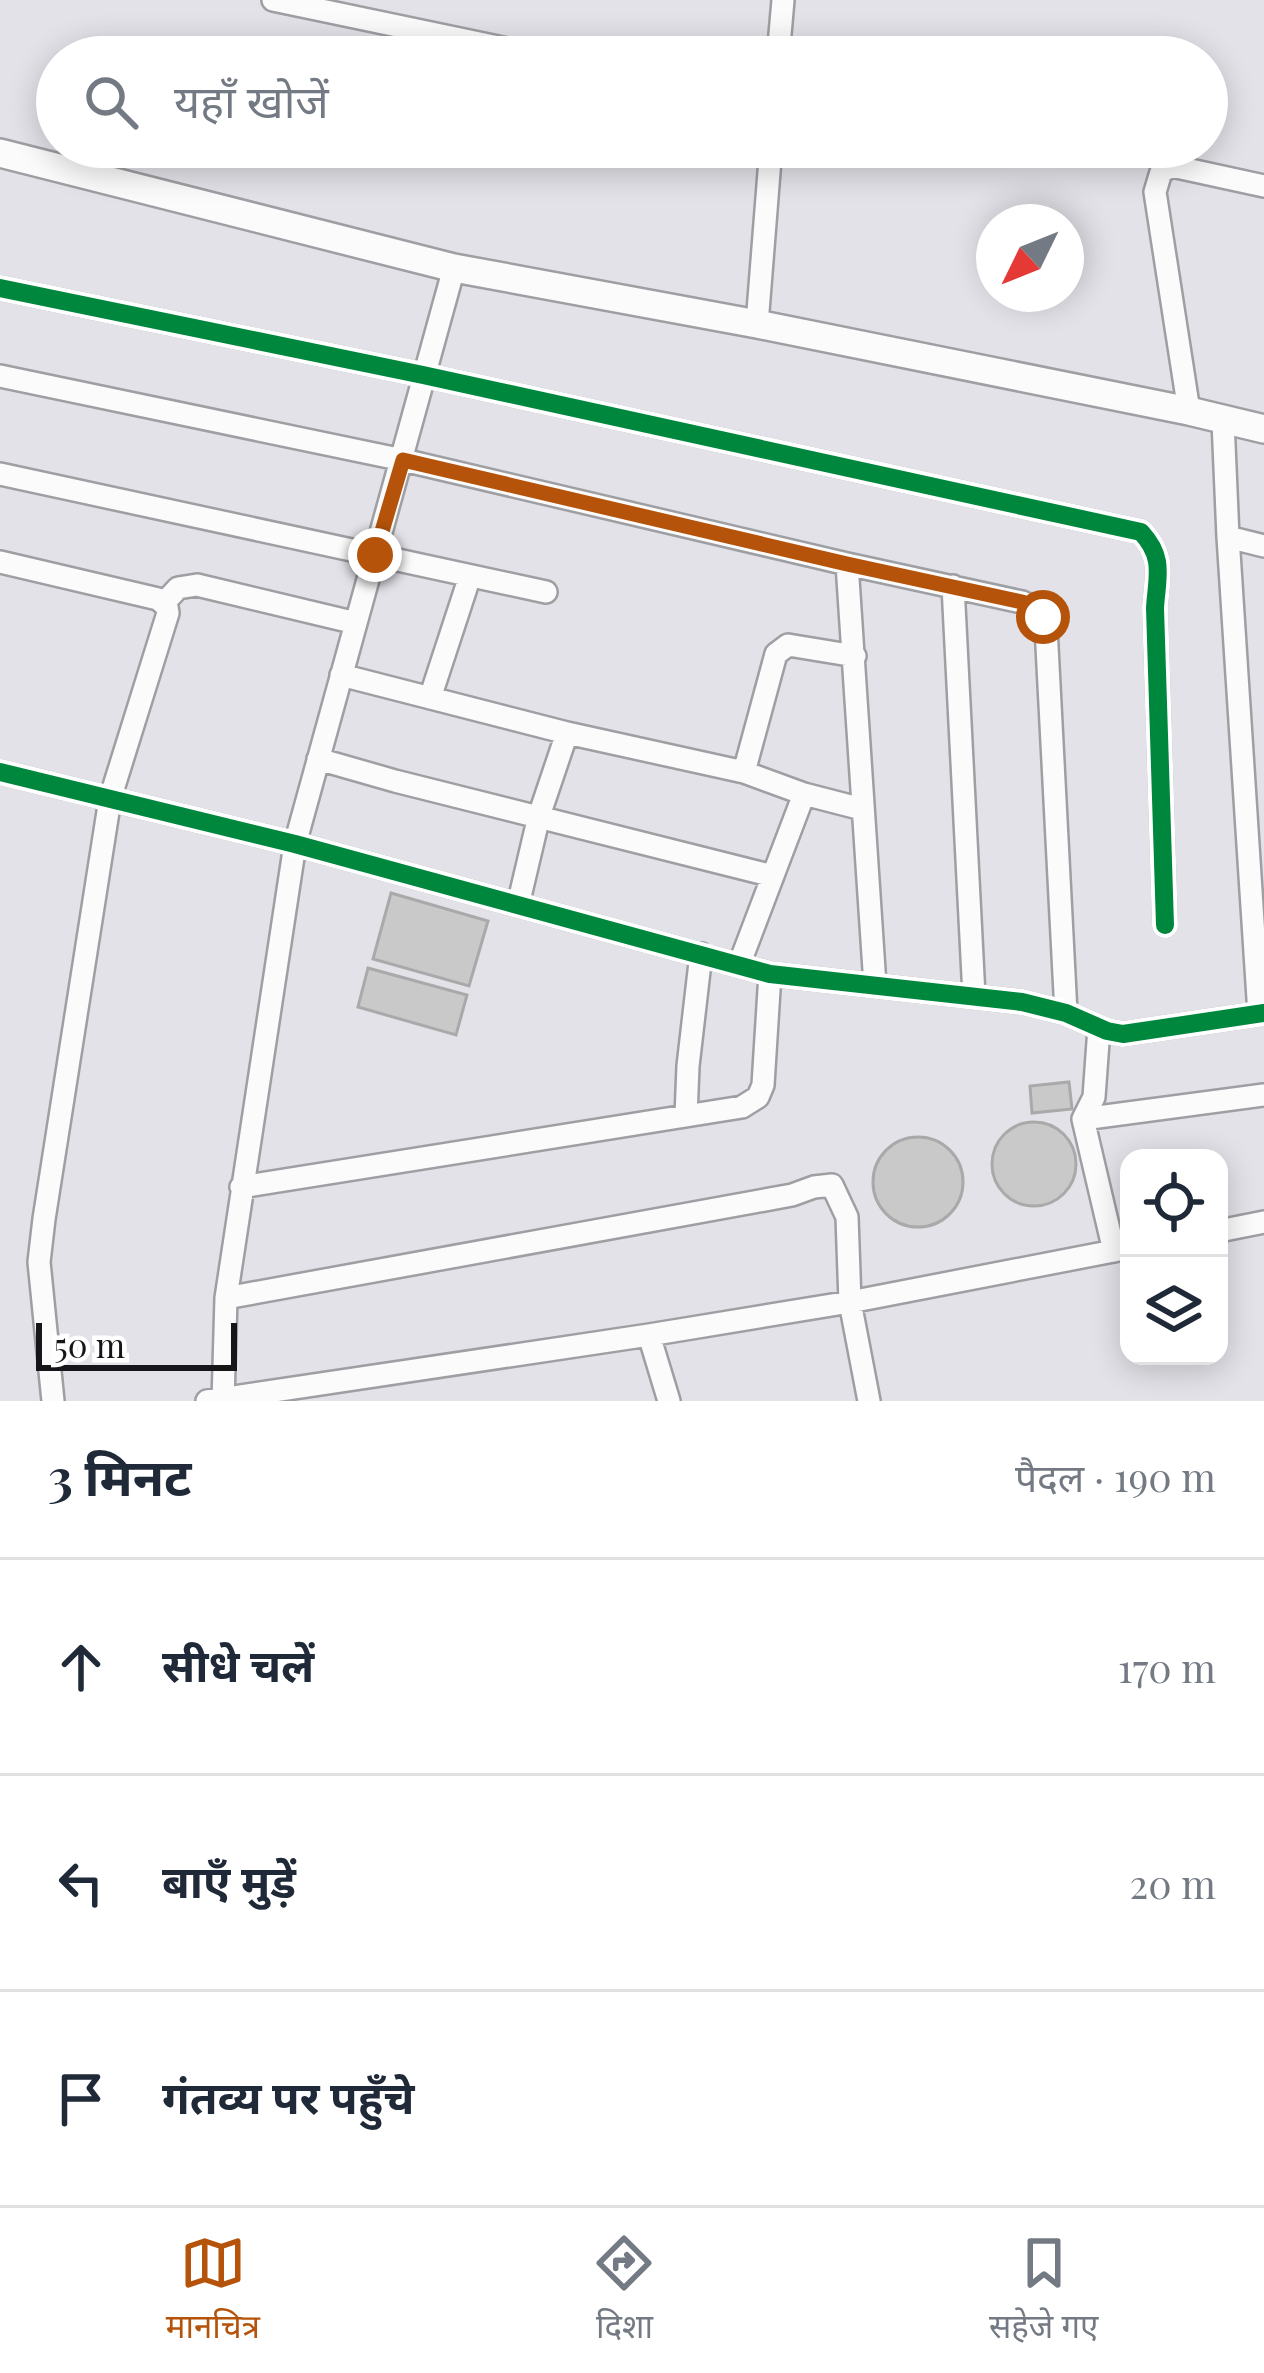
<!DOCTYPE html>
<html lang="hi">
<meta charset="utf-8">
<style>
:root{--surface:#fff;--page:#f6f6f7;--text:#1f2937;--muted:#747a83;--line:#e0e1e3;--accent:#b45309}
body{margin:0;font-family:"Playfair Display","Noto Sans Devanagari",serif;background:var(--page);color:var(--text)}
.controls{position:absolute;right:36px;bottom:36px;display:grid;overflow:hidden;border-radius:24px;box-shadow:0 6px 30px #0003}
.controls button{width:108px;height:108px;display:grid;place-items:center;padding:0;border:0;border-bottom:3px solid var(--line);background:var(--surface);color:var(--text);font:60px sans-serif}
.compass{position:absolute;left:976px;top:204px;width:108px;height:108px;border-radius:50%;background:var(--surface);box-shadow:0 6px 30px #0003;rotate:227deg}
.scale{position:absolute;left:36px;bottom:30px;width:201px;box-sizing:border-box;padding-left:12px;border:6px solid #16161a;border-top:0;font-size:33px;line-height:42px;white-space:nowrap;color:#16161a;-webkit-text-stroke:9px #fff;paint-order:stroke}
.stop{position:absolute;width:36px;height:36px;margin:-27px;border:9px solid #b45309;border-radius:50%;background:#fff}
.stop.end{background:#b45309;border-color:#fff;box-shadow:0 3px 12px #0008}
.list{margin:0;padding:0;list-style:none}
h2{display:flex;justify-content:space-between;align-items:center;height:156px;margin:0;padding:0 48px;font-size:51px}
h2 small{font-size:39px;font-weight:400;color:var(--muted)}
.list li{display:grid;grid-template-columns:78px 1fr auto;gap:36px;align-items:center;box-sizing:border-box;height:216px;padding:0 48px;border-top:3px solid var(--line)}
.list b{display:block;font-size:45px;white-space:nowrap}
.list em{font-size:39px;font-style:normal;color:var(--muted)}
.icon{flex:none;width:66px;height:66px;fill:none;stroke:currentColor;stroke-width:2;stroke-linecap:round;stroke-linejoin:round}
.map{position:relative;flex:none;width:1264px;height:1401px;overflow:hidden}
.search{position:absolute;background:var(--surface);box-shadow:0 6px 30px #0003;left:36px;right:36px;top:36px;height:132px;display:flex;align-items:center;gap:30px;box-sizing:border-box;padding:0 42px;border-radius:66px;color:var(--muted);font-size:45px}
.sheet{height:804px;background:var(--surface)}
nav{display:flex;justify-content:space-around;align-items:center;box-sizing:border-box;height:168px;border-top:3px solid var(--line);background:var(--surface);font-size:33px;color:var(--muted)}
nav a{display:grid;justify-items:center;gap:6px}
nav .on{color:var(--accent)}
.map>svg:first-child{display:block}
</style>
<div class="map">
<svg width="1264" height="1401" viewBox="0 0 1264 1401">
<rect width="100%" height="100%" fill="#e2e2e8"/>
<path fill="#cac9ca" stroke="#aaa9aa" stroke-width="3" d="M391 893 488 921 469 986 373 959Z
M368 968 467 995 456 1035 358 1007Z
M1069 1082 1072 1109 1032 1113 1030 1086Z
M992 1164a42 42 0 1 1 84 0a42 42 0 1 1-84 0Z
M873 1182a45 45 0 1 1 90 0a45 45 0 1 1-90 0Z"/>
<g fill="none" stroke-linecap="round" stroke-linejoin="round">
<g stroke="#9e9fa3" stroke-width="26">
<path id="minor" d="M273 0 546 57
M778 57 783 0
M0 288 423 375 1141 532C1165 558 1157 576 1155 608L1165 925
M757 324 771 147
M0 376 403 460 847 564 1022 602C1036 608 1042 612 1046 627L1066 1013
M1189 411 1155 192 1161 172 1172 166 1264 186
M1223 421 1228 537 1259 1014
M0 474 546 592
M1228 537 1264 546
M0 562 158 599 167 607 168 613 110 799 44 1219 39 1262 53 1401
M847 564 875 985
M953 586 974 996
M164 603 178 588 197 585 356 623
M341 675 567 733 744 772 804 794 862 809
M430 698 470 576
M318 759 395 781 773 876
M0 772 295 844 770 974 1022 1002 1066 1013 1107 1031 1123 1034 1264 1013
M744 772 776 654 788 645 855 656
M518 905 539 816 567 733
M739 965 804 794
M1099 1028 1094 1097 1083 1119 1114 1251
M686 1116 688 1066 701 954
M1083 1119 1264 1095
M241 1187 742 1107 758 1097 763 1085 770 974
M1219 1231 1264 1222
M226 1298 792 1195 814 1187 832 1185 847 1217 850 1302 869 1401
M649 1335 669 1401
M207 1401 649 1335 850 1302 1129 1248
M223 1401 226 1298 295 844 454 268"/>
</g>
<g stroke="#9e9fa3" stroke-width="32">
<path id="tertiary" d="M0 153 454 268 757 324 1189 411 1264 429"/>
</g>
<use href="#minor" stroke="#fbfbfc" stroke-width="21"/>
<use href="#tertiary" stroke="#fbfbfc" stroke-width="27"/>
<g stroke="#fff" stroke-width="26">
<path id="cycleway" d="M0 288 423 375 1141 532C1165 558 1157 576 1155 608L1165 925
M0 772 295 844 770 974 1022 1002 1066 1013 1107 1031 1123 1034 1264 1013"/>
</g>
<use href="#cycleway" stroke="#00873e" stroke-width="18"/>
</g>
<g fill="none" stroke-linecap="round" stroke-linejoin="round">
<path stroke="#b45309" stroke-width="15" d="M375 555 403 460 847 564 1022 602 1036 608 1043 617"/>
</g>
</svg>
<div class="controls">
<button><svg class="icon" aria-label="locate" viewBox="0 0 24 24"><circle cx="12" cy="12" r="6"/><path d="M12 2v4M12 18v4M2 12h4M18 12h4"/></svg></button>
<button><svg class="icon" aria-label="layers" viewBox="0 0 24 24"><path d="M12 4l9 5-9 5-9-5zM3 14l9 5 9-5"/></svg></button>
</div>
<svg class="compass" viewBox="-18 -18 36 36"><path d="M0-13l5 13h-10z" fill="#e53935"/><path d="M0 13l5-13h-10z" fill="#747a83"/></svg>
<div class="scale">50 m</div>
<div class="stop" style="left:1043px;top:617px"></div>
<div class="stop end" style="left:375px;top:555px"></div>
<div class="search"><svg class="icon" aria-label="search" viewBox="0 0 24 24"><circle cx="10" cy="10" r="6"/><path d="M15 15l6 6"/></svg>यहाँ खोजें</div>
</div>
<section class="sheet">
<h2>3 मिनट<small>पैदल · 190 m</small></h2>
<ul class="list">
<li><svg class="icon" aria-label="ahead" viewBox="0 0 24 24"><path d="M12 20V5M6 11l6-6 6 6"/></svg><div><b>सीधे चलें</b></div><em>170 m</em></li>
<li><svg class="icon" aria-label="left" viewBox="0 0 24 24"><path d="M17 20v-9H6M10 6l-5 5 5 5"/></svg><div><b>बाएँ मुड़ें</b></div><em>20 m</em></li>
<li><svg class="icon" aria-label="arrive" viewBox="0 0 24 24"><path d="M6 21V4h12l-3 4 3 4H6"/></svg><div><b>गंतव्य पर पहुँचे</b></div></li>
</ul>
</section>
<nav>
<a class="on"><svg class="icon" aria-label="map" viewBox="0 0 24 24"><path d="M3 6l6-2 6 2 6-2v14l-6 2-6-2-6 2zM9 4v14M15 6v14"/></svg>मानचित्र</a>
<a><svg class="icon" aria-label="directions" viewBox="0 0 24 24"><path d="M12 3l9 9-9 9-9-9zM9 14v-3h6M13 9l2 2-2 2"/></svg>दिशा</a>
<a><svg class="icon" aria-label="saved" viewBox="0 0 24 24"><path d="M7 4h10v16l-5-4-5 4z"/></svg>सहेजे गए</a>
</nav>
